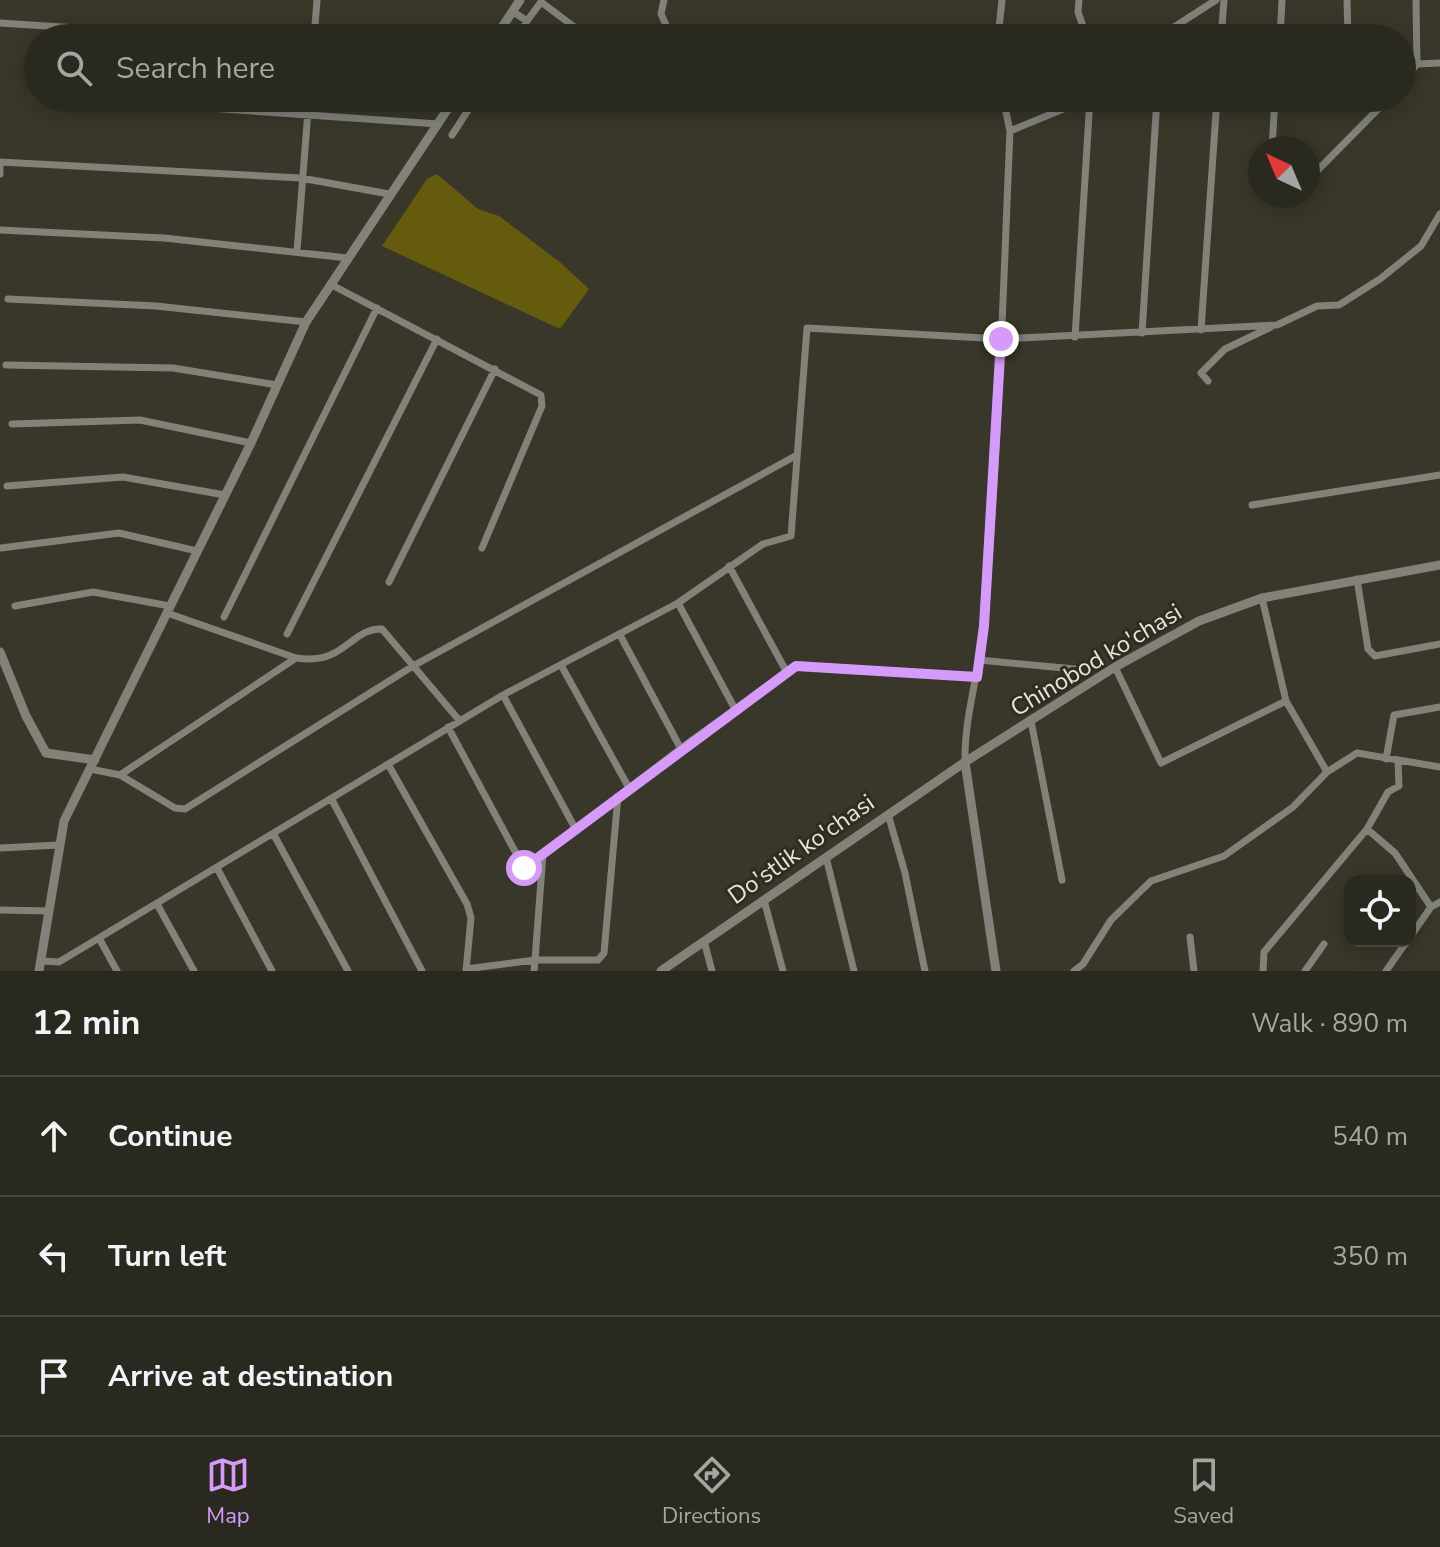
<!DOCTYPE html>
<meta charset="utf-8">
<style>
:root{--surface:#2a291f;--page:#323128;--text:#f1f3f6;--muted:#a5a6a4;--line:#46453d;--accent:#d69bfa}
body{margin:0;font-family:"Nunito Sans",sans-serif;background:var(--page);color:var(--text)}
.controls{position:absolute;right:24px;bottom:24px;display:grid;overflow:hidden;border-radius:16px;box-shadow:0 4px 20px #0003}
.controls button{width:72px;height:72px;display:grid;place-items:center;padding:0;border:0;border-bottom:2px solid var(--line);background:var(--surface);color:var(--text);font:40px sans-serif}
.compass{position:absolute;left:1248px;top:136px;width:72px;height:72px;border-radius:50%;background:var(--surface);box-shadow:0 4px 20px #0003;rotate:316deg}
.stop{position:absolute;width:24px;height:24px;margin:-18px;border:6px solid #d69bfa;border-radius:50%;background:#fff}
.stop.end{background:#d69bfa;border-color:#fff;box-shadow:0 2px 8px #0008}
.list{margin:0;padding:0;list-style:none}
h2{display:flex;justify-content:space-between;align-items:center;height:104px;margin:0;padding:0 32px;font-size:34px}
h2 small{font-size:26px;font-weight:400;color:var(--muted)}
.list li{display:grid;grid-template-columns:52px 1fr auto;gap:24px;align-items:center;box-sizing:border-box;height:120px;padding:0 32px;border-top:2px solid var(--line)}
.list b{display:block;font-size:30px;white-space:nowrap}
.list em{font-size:26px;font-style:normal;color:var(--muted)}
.icon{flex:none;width:44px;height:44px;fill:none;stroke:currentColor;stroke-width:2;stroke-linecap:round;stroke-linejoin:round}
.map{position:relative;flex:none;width:1440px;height:971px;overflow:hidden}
.search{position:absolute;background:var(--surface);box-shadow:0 4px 20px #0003;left:24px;right:24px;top:24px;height:88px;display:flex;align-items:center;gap:20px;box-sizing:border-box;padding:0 28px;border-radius:44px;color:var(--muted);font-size:30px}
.sheet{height:464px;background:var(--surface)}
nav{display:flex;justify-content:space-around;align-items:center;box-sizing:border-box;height:112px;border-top:2px solid var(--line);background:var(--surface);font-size:22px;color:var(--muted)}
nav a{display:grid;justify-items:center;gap:4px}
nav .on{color:var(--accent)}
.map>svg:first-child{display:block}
</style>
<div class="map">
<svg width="1440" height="971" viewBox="0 0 1440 971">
<rect width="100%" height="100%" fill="#383729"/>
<path fill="#645b0d" d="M437 174 478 209 499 216 561 263 589 289 560 329 382 246 427 179Z"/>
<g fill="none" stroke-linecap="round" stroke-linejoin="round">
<path stroke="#82827b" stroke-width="7" d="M664 0 661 14 672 38
M1079 0 1078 12 1087 38
M1347 0 1348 38
M512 11 527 21 541 2 581 32 576 38
M0 23 233 38
M314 38 317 0
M516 38 527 21
M998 38 1002 0
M1157 38 1216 0
M1221 38 1224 0
M1280 38 1282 0
M1417 64 1440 63
M1402 82 1417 64 1416 0
M66 98 438 124
M677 100 678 98
M1010 131 1090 98
M452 135 476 98
M1272 148 1275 98
M0 174V162L301 178 389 194
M1308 180 1389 98
M0 230 164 238 348 258
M297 251 309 98
M330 284 541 395 542 406 482 548
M8 299 156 306 306 322
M1201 330 1217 98
M1142 333 1157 98
M1075 337 1090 99
M6 365 173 368 277 385
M1208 381 1201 373 1225 349 1271 327
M12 424 140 420 251 443
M7 486 123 477 225 495
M1252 505 1440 475
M1 548 119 533 197 551
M729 566 786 671
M1357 579 1368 649 1375 656 1440 644
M389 582 495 369
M1262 598 1286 701 1327 772
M678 603 735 709
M15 606 93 592 170 606
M167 613 296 658C345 666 350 628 382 629L459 720
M224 617 377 308
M287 634 437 339
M620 635 681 749
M979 660 1075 669
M561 665 629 788
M1115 667 1161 763 1286 701
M503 695 575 828
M1031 721 1062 880
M448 727 524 868 692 740 796 666 977 677
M1386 759 1394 715 1440 707
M965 762C964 716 980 670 984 624 998 460 1003 295 1010 131L1003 98
M388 764 467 904 471 918 466 971
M90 769 120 775 175 808 185 809 413 666 797 455
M120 775 296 658
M332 800 422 971
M888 814 905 873 925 971
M1367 829 1395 853 1431 907
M274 835 348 971
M0 848 59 845
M543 854 535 960H598L604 953 618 796
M826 857 854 971
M217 868 272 971
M764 900 783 971
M157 904 194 971
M0 910 48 911
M1190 937 1194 971
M1410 937 1431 907 1440 902
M99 938 117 971
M704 941 712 971
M41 961 59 962 503 695 678 603 763 544 791 536 807 328 1001 339 1277 325 1317 306 1339 305 1380 279 1421 246 1440 214
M466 969 535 960 534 971
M1074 971 1083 964 1111 920 1151 881 1224 856 1293 807 1327 772 1357 753 1440 767
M1263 971 1264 952 1367 829 1388 792 1399 786 1398 762
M1305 971 1324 944
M1386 971 1407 941"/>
<path stroke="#82827b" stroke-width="9" d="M495 38 520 0
M0 652 26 716 46 753 95 760
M965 762 996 971
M39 971 64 821 251 443 306 322 455 98
M661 971 965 762 1115 667 1199 621 1262 598 1440 565"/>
</g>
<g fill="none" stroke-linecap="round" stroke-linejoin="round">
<path stroke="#d69bfa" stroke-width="10" d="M524 868 796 666 977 677 984 626 1001 339"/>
</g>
<g text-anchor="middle" stroke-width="6" stroke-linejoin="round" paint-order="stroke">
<g font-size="24" fill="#e6e5dc" stroke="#2e2d1f">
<text transform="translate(1096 660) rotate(-31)" y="8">Chinobod ko'chasi</text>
<text transform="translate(801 849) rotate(-35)" y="8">Do'stlik ko'chasi</text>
</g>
</g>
</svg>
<div class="controls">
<button><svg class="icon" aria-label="locate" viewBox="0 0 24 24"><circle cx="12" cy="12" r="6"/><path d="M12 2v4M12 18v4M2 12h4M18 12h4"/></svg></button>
</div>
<svg class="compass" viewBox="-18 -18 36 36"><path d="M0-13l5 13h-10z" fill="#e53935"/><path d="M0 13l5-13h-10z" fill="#a5a6a4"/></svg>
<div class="stop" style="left:524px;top:868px"></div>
<div class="stop end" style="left:1001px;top:339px"></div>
<div class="search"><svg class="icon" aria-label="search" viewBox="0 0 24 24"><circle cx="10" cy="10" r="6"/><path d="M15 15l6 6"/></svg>Search here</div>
</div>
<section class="sheet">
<h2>12 min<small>Walk · 890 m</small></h2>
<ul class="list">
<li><svg class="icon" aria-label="ahead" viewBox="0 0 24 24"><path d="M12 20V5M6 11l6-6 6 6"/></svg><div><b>Continue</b></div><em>540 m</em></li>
<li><svg class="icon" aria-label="left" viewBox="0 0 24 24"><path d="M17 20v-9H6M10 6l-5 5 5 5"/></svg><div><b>Turn left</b></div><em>350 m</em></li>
<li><svg class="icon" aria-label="arrive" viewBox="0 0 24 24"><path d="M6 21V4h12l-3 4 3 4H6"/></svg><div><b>Arrive at destination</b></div></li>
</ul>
</section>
<nav>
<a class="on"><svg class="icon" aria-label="map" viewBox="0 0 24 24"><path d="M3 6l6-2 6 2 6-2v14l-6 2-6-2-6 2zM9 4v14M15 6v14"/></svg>Map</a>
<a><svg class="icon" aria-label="directions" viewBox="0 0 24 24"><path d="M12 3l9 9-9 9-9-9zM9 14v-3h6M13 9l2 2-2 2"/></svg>Directions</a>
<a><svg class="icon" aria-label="saved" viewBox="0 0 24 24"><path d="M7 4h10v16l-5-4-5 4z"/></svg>Saved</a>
</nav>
